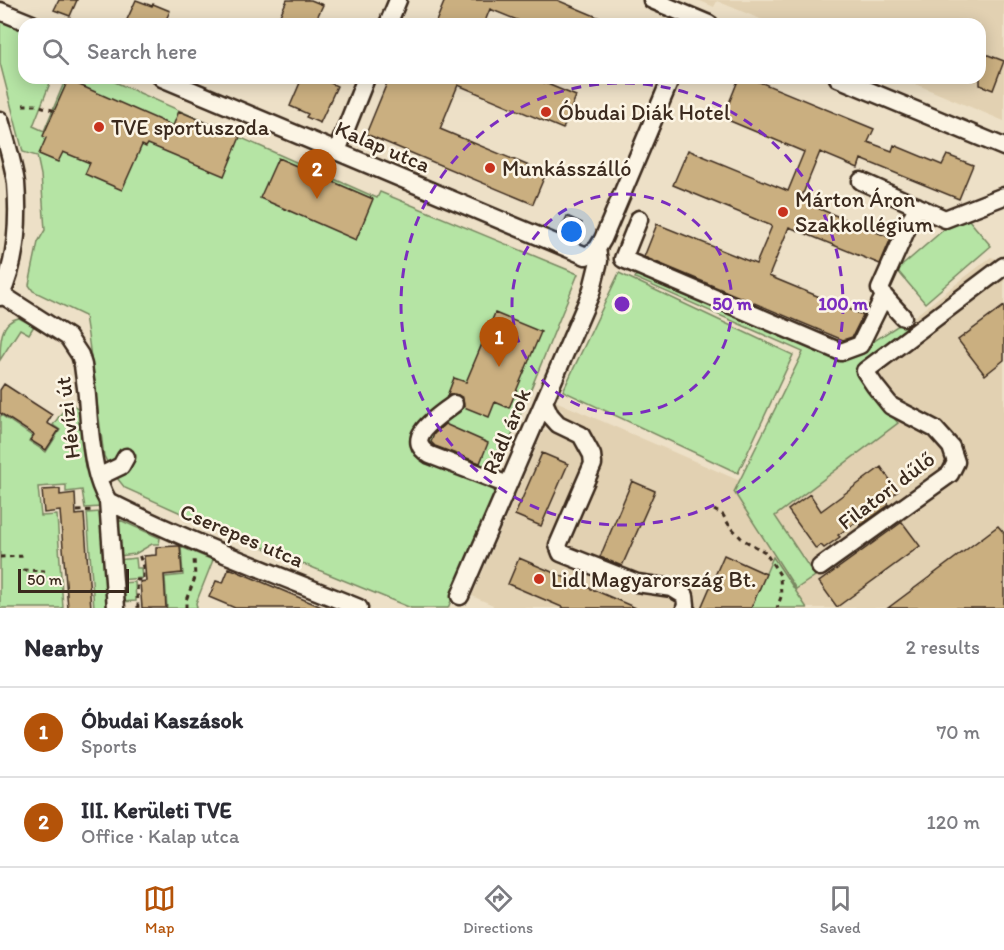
<!DOCTYPE html>
<meta charset="utf-8">
<style>
:root{--surface:#fff;--page:#f2f2f3;--text:#2b2b33;--muted:#7c7c81;--line:#e1e1e2;--accent:#b45309}
body{margin:0;font-family:Itim,sans-serif;background:var(--page);color:var(--text)}
.scale{position:absolute;left:18px;bottom:15px;width:111px;box-sizing:border-box;padding-left:6px;border:3px solid #3b2a1e;border-top:0;font-size:16px;line-height:21px;white-space:nowrap;color:#3b2a1e;-webkit-text-stroke:4px #fcf5e5;paint-order:stroke}
.you{position:absolute;left:572px;top:232px;width:21px;height:21px;margin:-15px;border:4px solid #fff;border-radius:50%;background:#1a73e8;box-shadow:0 0 0 9px #1a73e833}
.badge{display:grid;place-items:center;width:39px;height:39px;border-radius:50%;background:var(--accent);color:#fff;font-size:20px;font-weight:700}
.pin{position:absolute;translate:-50% -50px;filter:drop-shadow(0 2px 3px #0008)}
.pin::after{content:'';position:absolute;top:32px;width:21px;height:18px;background:inherit;clip-path:polygon(0 0,100% 0,50% 100%)}
.list{margin:0;padding:0;list-style:none}
h2{display:flex;justify-content:space-between;align-items:center;height:78px;margin:0;padding:0 24px;font-size:26px}
h2 small{font-size:20px;font-weight:400;color:var(--muted)}
.list li{display:grid;grid-template-columns:39px 1fr auto;gap:18px;align-items:center;box-sizing:border-box;height:90px;padding:0 24px;border-top:2px solid var(--line)}
.list b{display:block;font-size:22px;white-space:nowrap}
.list p{margin:0;font-size:20px;white-space:nowrap;color:var(--muted)}
.list em{font-size:20px;font-style:normal;color:var(--muted)}
.icon{flex:none;width:33px;height:33px;fill:none;stroke:currentColor;stroke-width:2;stroke-linecap:round;stroke-linejoin:round}
.map{position:relative;flex:none;width:1004px;height:608px;overflow:hidden}
.search{position:absolute;background:var(--surface);box-shadow:0 3px 15px #0003;left:18px;right:18px;top:18px;height:66px;display:flex;align-items:center;gap:15px;box-sizing:border-box;padding:0 21px;border-radius:18px;color:var(--muted);font-size:22px}
.sheet{height:258px;background:var(--surface)}
nav{display:flex;justify-content:space-around;align-items:center;box-sizing:border-box;height:84px;border-top:2px solid var(--line);background:var(--surface);font-size:16px;color:var(--muted)}
nav a{display:grid;justify-items:center;gap:3px}
nav .on{color:var(--accent)}
.map>svg:first-child{display:block}
</style>
<div class="map">
<svg width="1004" height="608" viewBox="0 0 1004 608">
<rect width="100%" height="100%" fill="#ede0c7"/>
<filter id="ink" filterUnits="userSpaceOnUse"><feTurbulence type="fractalNoise" baseFrequency=".0167" numOctaves="2"/><feDisplacementMap in="SourceGraphic" scale="12" xChannelSelector="R" yChannelSelector="G"/><feConvolveMatrix kernelMatrix="1 2 1 2 8 2 1 2 1" color-interpolation-filters="sRGB"/></filter>
<g filter="url(#ink)">
<path fill="#e2d1b2" d="M698 0H1004V121L901 78H980V24H772L717 1 714 7Z
M991 257 1004 262V608H492L493 605 472 596 544 430 553 433 558 424 563 411 555 407 553 400 745 483 849 367Z"/>
<path fill="#b5e4a4" stroke="#788761" stroke-width="1.5" d="M0 20 24 30V78H52L33 126 44 131 66 78H106L377 198 380 192 578 274 496 474 489 488 497 492 448 608H411L192 518 125 488 113 473 104 456 88 335 85 316 33 291 29 285 38 242 45 230 41 175 37 156 23 152 0 63Z
M963 213 991 246 925 303 897 270Z
M639 270 842 362 908 319 913 326 864 382 898 423 775 516 815 576 796 589 734 492 803 352 635 278Z
M619 273 793 355 738 473 563 391Z
M19 318 34 326 29 334 20 329 0 360C0 343 0 321 19 318Z
M69 402 80 410 83 455 86 469 101 507 85 508 82 490 66 492V485L38 487 41 516 57 515 63 608H0V417L1 415 32 436 29 441 46 452 60 430 53 425Z
M100 512 107 608H94L87 513Z
M120 520 160 538 159 544H152L135 554 119 556 116 529Z
M181 547 213 560 196 603 197 608H167L165 577 183 575Z
M773 557 807 608H751Z
M136 558 137 568H141L142 578 119 580 118 560Z
M135 582 136 601 121 602 120 583Z"/>
<path fill="#caaf80" stroke="#3b2a1e" stroke-width="1.5" d="M59 0H77L70 16 54 10Z
M136 0 152 6 153 4 170 11 164 24H125Z
M287 0H311L323 5 314 24H276Z
M445 0H557L614 24H527L490 9 484 24H435Z
M980 52 1004 61 993 90 980 85Z
M302 78H320L337 86 320 123 306 117 308 114 290 106Z
M389 78H533L576 96 563 129 458 85 440 129 546 173 533 204 366 134Z
M739 78H750L874 129 868 142 892 151 894 145 942 165 947 155 973 165 959 199 861 159 858 168 820 152 800 201 891 238 880 264 789 227 769 276 863 315 852 337 843 340 644 257 657 224 756 264 772 226 673 185 688 150 788 191 804 152 723 118Z
M68 80 173 126 179 111 240 137 224 176 148 144 146 147 142 145 122 190 85 174 90 163 63 152 58 162 39 154 46 138 43 136Z
M278 158 373 199 356 240 260 198Z
M567 216 582 223 577 236 561 229Z
M1004 306V360L985 375 958 340Z
M495 313 541 332 509 408 495 402 489 417 464 407 463 398 458 395 452 394 447 396 454 378 466 382Z
M4 384 52 415 47 423 59 430 46 450 30 440 34 435 0 413V390Z
M445 424 488 443 480 463 435 446 431 442 434 434Z
M542 453 568 464 541 526 515 515Z
M881 467 898 491 886 500 889 505 861 525 858 521 838 535 840 537 824 548 821 545 816 549 788 510 810 494 821 511Z
M632 481 655 491 622 566 600 557Z
M60 489V495L75 493 76 515 84 514 91 608H68L60 511 44 513 42 490Z
M902 522 920 546 837 607 819 582Z
M998 526 1004 533V608H888Z
M178 546H180L182 573 164 575 166 608H142L140 582 146 581 144 556 156 555V547Z
M724 555 766 574 751 608H701Z
M519 558 559 575 636 608H564L508 584Z
M229 568 324 608H235L209 597 216 581 223 583Z"/>
<g fill="none" stroke-linecap="round" stroke-linejoin="round">
<g stroke="#3b2a1e" stroke-width="21">
<path id="minor" d="M652 0 709 24
M0 11 32 24
M388 24 398 0
M162 78 586 256 597 249 603 239 671 78
M838 78 1004 147
M0 120C6 141 13 162 16 183 19 221 17 262 0 297
M337 151 366 78
M861 181 945 219 1004 196
M639 219 623 259 841 352 860 345 884 296
M1 294 68 337 80 355 83 365C86 384 88 403 89 422 92 449 94 477 108 501L116 608
M903 317 884 296 880 289 917 206
M544 402 550 415 558 424 581 435 592 455 593 464 558 545 561 553 637 583 672 588 685 596 686 605 685 608
M454 404C441 415 400 438 430 455L508 485
M98 477 121 466 126 457
M108 501C188 542 276 574 359 608
M820 567 950 474 956 462 951 447 935 429 891 406 875 386 865 371 1004 266
M460 596 591 293 599 261 597 249"/>
</g>
<path stroke="#3b2a1e" stroke-width="3" stroke-dasharray="4.5 4.5" stroke-linecap="butt" d="M23 105H37L55 111
M714 510 723 515 729 525 742 539 765 552 780 575 781 597 777 608
M77 511 93 510
M0 557 27 556
M23 570 45 571
M138 608 137 580H143V567L139 554
M186 608V600L195 578 194 557"/>
<use href="#minor" stroke="#fcf5e5" stroke-width="16"/>
</g>
</g>
<g fill="none" stroke="#7b2cbf" stroke-width="3" stroke-dasharray="10 8">
<circle cx="622" cy="304" r="110"/>
<circle cx="622" cy="304" r="221"/>
</g>
<g fill="#c8321e" stroke="#fcf5e5" stroke-width="2">
<circle cx="546" cy="112" r="6"/>
<circle cx="99" cy="127" r="6"/>
<circle cx="490" cy="168" r="6"/>
<circle cx="783" cy="212" r="6"/>
<circle cx="539" cy="579" r="6"/>
</g>
<g text-anchor="middle" stroke-width="5" stroke-linejoin="round" paint-order="stroke">
<g font-size="22" fill="#3b2a1e" stroke="#fcf5e5" text-anchor="start">
<text x="558" y="120">Óbudai Diák Hotel</text>
<text x="111" y="135">TVE sportuszoda</text>
<text x="502" y="176">Munkásszálló</text>
<text x="795" y="207">Márton Áron<tspan x="795" dy="25">Szakkollégium</tspan></text>
<text x="551" y="587">Lidl Magyarország Bt.</text>
</g>
<g font-size="22" fill="#3b2a1e" stroke="#fcf5e5">
<text transform="translate(383 146) rotate(23)" y="8">Kalap utca</text>
<text transform="translate(67 418) rotate(-97)" y="8">Hévízi út</text>
<text transform="translate(506 431) rotate(-67)" y="8">Rádl árok</text>
<text transform="translate(886 490) rotate(-37)" y="8">Filatori dűlő</text>
<text transform="translate(242 535) rotate(23)" y="8">Cserepes utca</text>
</g>
</g>
<circle cx="622" cy="304" r="9" fill="#7b2cbf" stroke="#fcf5e5" stroke-width="3"/>
<g font-size="18" text-anchor="middle" font-weight="bold" fill="#7b2cbf" stroke="#fcf5e5" stroke-width="5" stroke-linejoin="round" paint-order="stroke">
<text x="732" y="310">50 m</text>
<text x="843" y="310">100 m</text>
</g>
</svg>
<div class="scale">50 m</div>
<div class="you"></div>
<div class="pin badge" style="left:499px;top:367px">1</div>
<div class="pin badge" style="left:317px;top:199px">2</div>
<div class="search"><svg class="icon" aria-label="search" viewBox="0 0 24 24"><circle cx="10" cy="10" r="6"/><path d="M15 15l6 6"/></svg>Search here</div>
</div>
<section class="sheet">
<h2>Nearby<small>2 results</small></h2>
<ul class="list">
<li><span class="badge">1</span><div><b>Óbudai Kaszások</b><p>Sports</p></div><em>70 m</em></li>
<li><span class="badge">2</span><div><b>III. Kerületi TVE</b><p>Office · Kalap utca</p></div><em>120 m</em></li>
</ul>
</section>
<nav>
<a class="on"><svg class="icon" aria-label="map" viewBox="0 0 24 24"><path d="M3 6l6-2 6 2 6-2v14l-6 2-6-2-6 2zM9 4v14M15 6v14"/></svg>Map</a>
<a><svg class="icon" aria-label="directions" viewBox="0 0 24 24"><path d="M12 3l9 9-9 9-9-9zM9 14v-3h6M13 9l2 2-2 2"/></svg>Directions</a>
<a><svg class="icon" aria-label="saved" viewBox="0 0 24 24"><path d="M7 4h10v16l-5-4-5 4z"/></svg>Saved</a>
</nav>
